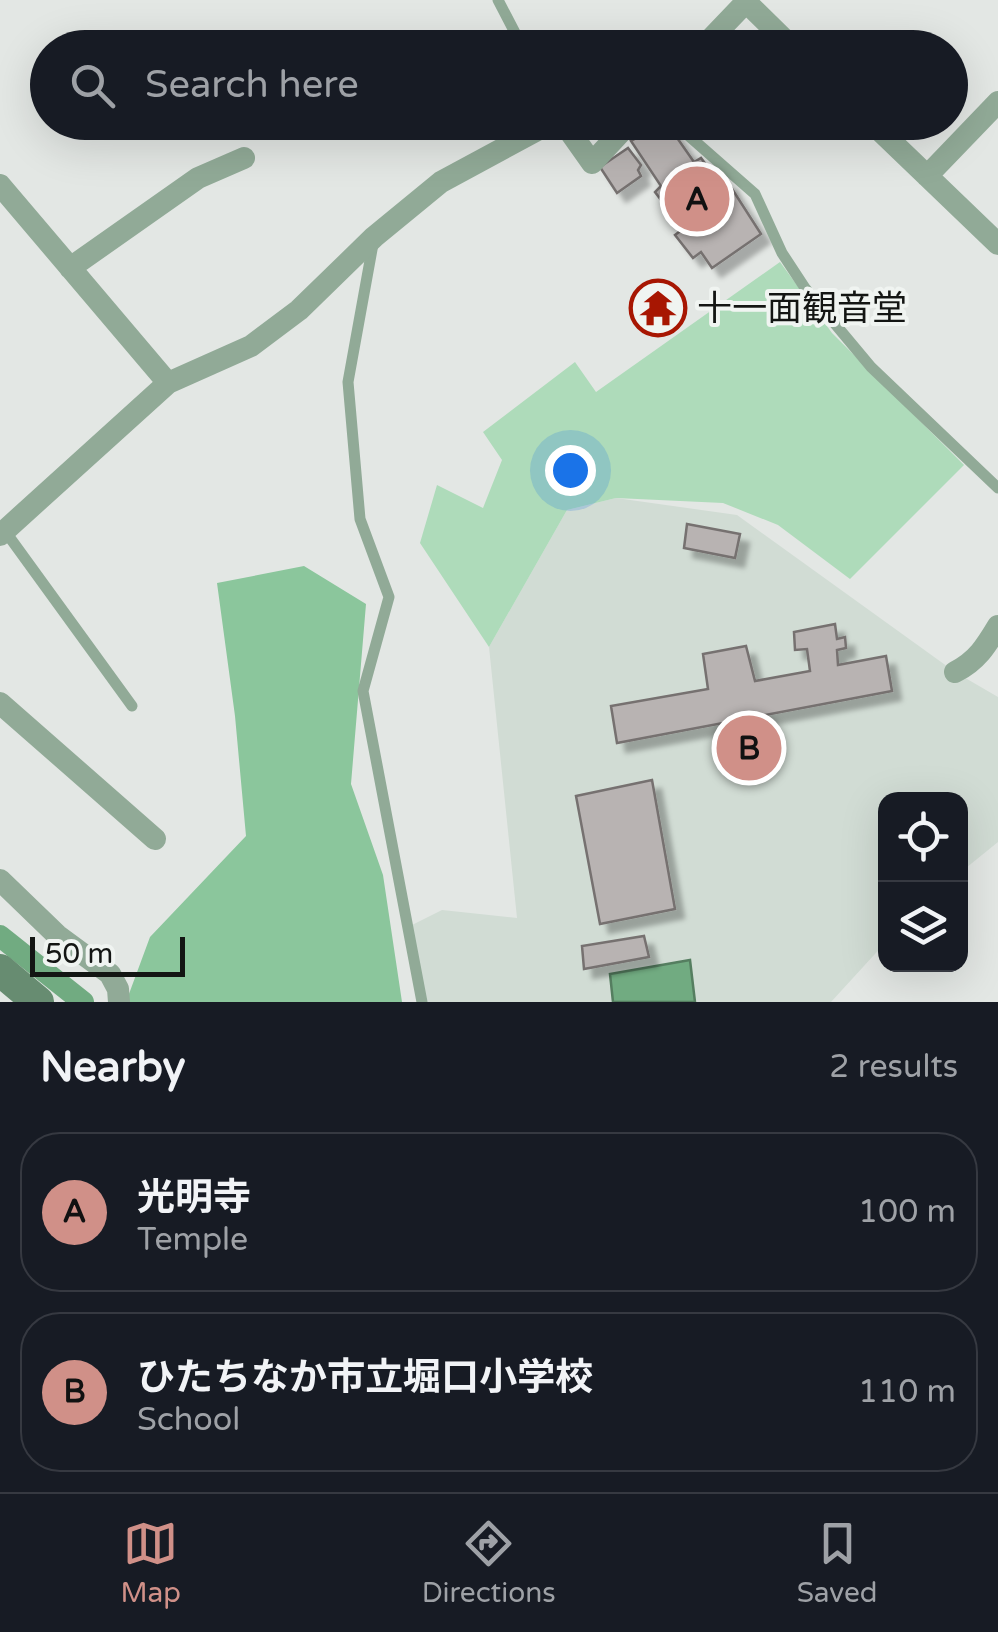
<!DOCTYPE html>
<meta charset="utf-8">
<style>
:root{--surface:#171b24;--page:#242831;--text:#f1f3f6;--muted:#9ea1a6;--line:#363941;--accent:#d09088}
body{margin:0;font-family:"Varela Round","Noto Sans JP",sans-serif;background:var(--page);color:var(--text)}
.controls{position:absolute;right:30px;bottom:30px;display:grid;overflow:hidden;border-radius:20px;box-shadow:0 10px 40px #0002}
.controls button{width:90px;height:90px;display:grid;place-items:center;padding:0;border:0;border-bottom:2px solid var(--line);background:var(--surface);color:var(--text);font:50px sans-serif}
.scale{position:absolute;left:30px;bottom:25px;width:155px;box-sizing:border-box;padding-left:10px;border:5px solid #131513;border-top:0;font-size:28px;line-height:35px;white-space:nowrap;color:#131513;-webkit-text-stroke:8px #f0f4f1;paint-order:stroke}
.you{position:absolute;left:570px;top:470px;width:35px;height:35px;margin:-25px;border:8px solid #fff;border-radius:50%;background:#1a73e8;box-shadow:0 0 0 15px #1a73e833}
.badge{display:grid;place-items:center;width:65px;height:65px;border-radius:50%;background:var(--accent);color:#111;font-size:32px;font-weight:700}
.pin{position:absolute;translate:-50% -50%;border:5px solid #fff;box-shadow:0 2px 10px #0006}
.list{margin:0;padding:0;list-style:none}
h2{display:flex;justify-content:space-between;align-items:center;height:130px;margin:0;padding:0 40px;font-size:42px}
h2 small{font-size:32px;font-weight:400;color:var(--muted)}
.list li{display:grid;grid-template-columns:65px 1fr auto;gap:30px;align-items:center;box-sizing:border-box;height:160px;margin:0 20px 20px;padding:0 20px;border:2px solid var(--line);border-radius:40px}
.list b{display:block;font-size:38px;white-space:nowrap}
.list p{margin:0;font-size:32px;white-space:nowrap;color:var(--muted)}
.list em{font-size:32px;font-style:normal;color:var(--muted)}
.icon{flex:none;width:55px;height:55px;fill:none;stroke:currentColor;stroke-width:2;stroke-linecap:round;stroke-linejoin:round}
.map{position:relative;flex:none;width:998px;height:1002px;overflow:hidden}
.search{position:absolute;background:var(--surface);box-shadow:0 10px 40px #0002;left:30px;right:30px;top:30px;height:110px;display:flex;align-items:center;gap:25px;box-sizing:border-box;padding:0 35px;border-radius:55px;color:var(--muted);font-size:38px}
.sheet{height:490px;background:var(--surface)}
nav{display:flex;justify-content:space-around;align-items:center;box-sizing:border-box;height:140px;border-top:2px solid var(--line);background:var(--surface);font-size:28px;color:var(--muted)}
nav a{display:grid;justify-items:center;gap:5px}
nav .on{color:var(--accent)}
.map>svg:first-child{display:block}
</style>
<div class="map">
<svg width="998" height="1002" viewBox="0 0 998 1002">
<defs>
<filter id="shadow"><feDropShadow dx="9" dy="9" stdDeviation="2.5" flood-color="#0004"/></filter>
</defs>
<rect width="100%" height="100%" fill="#e3e7e4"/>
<path fill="#d1dcd4" d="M616 498 737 515 955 672 998 697V842L961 872 960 799H886L885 943 831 1002H422L408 927 442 910 517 918 489 647 567 510Z"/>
<path fill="#aedbba" d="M780 262 832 333 964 465 850 579 778 525 723 503 616 498 567 510 489 647 420 543 437 485 483 508 502 460 483 432 575 362 596 392Z"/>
<path fill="#8bc69c" d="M304 566 366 604 351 784 383 875 402 1002H126L150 937 246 836 235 716 217 583Z"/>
<path fill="#71ab81" stroke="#557e60" stroke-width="2.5" d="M690 960 695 1002H613L610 974Z"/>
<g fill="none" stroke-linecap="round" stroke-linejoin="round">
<path stroke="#71ab81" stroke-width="22" d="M0 936 83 1002"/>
</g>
<path fill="#b8b3b2" stroke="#767170" stroke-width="2.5" filter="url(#shadow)" d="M666 122 694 162 701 158 721 185 727 181 761 234 712 268 701 252 693 258 675 235 683 229 655 192 661 186 631 141Z
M628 148 641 165 638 170 641 176 617 193 600 167Z
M687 524 740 534 735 558 684 548Z
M835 624 837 639 845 637 846 648 837 650 838 665 886 656 892 691 617 743 611 706 708 689 703 654 746 646 755 681 810 671 807 649 795 650 794 632Z
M652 780 675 909 600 924 576 796Z
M644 936 649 957 584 969 582 946Z"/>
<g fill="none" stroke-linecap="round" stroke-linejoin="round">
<path stroke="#91aa97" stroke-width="11" d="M498 0 523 48
M673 122 755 194 782 253 805 288 871 367 998 488
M373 244 348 382 360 519 389 597 363 691 422 1002
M5 531 132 706"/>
<path stroke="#91aa97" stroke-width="22" d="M746 2 793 48
M702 48 748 0
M563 122 592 163 630 122
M871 122 998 244
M927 176 998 102
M0 185 168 383
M70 268 198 178 244 158
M0 535 168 383 251 346 299 310 374 237 441 182 552 122
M955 672C977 661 986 646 998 626
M0 703 155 839
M0 880 57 935 110 974 118 989 119 1002"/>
<path stroke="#678c71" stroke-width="32" d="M0 970 38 1002"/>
</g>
<defs>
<g id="temple-ring" transform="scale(2.875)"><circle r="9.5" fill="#f0f4f1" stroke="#a71602" stroke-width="1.5"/><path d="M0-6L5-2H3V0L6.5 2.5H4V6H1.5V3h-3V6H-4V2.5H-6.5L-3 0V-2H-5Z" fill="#a71602"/></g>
</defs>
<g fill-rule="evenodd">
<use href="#temple-ring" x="658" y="308"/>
</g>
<g text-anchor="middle" stroke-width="8" stroke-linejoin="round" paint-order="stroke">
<g font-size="35" fill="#131513" stroke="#f0f4f1" text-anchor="start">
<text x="697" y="320">十一面観音堂</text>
</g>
</g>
</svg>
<div class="controls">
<button><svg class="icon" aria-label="locate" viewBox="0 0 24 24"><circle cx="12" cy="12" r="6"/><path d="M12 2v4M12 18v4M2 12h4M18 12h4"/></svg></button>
<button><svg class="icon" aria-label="layers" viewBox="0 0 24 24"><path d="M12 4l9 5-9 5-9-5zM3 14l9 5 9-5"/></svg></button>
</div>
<div class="scale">50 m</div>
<div class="you"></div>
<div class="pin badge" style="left:697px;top:199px">A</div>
<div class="pin badge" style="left:749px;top:748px">B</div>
<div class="search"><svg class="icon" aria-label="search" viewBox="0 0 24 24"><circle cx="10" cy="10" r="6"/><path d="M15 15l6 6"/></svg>Search here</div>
</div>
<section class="sheet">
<h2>Nearby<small>2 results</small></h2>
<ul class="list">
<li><span class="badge">A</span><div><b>光明寺</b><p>Temple</p></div><em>100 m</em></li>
<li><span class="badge">B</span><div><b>ひたちなか市立堀口小学校</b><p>School</p></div><em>110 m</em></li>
</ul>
</section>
<nav>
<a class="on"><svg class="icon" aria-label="map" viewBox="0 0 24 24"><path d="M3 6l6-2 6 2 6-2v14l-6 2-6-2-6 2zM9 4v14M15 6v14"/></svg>Map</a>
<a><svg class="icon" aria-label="directions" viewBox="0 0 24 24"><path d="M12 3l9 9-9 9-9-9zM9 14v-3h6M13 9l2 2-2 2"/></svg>Directions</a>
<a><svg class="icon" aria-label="saved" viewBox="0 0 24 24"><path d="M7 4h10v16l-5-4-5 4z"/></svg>Saved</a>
</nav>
